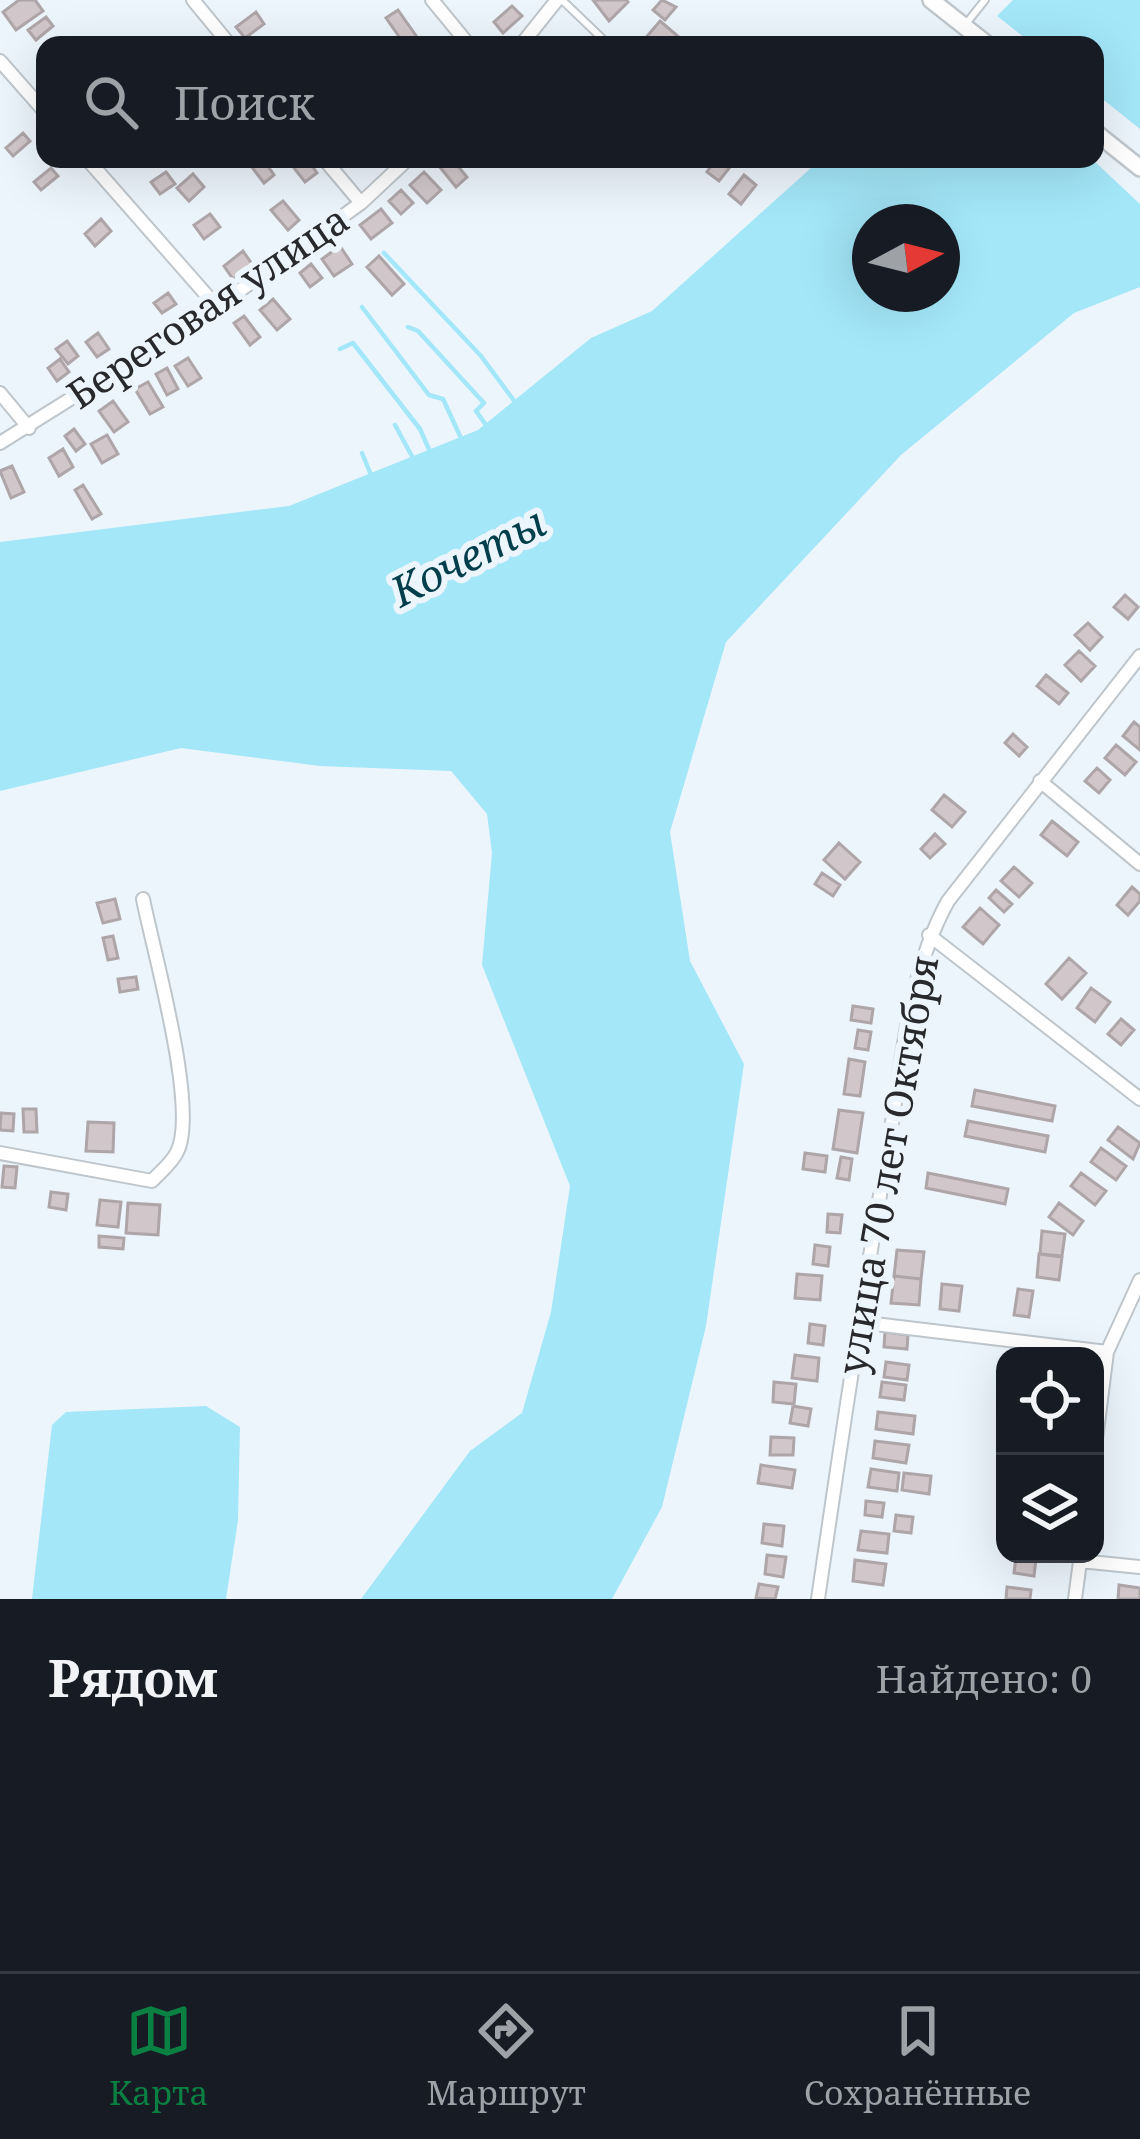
<!DOCTYPE html>
<html lang="ru">
<meta charset="utf-8">
<style>
:root{--surface:#171b24;--page:#20242c;--text:#f1f3f6;--muted:#9ea1a6;--line:#363941;--accent:#0b8043}
body{margin:0;font-family:"Noto Serif",serif;background:var(--page);color:var(--text)}
.controls{position:absolute;right:36px;bottom:36px;display:grid;overflow:hidden;border-radius:24px;box-shadow:0 12px 48px #0002}
.controls button{width:108px;height:108px;display:grid;place-items:center;padding:0;border:0;border-bottom:3px solid var(--line);background:var(--surface);color:var(--text);font:60px sans-serif}
.compass{position:absolute;left:852px;top:204px;width:108px;height:108px;border-radius:50%;background:var(--surface);box-shadow:0 12px 48px #0002;rotate:83deg}
.list{margin:0;padding:0;list-style:none}
h2{display:flex;justify-content:space-between;align-items:center;height:156px;margin:0;padding:0 48px;font-size:51px}
h2 small{font-size:39px;font-weight:400;color:var(--muted)}
.icon{flex:none;width:66px;height:66px;fill:none;stroke:currentColor;stroke-width:2;stroke-linecap:round;stroke-linejoin:round}
.map{position:relative;flex:none;width:1140px;height:1599px;overflow:hidden}
.search{position:absolute;background:var(--surface);box-shadow:0 12px 48px #0002;left:36px;right:36px;top:36px;height:132px;display:flex;align-items:center;gap:30px;box-sizing:border-box;padding:0 42px;border-radius:24px;color:var(--muted);font-size:45px}
.sheet{height:372px;background:var(--surface)}
nav{display:flex;justify-content:space-around;align-items:center;box-sizing:border-box;height:168px;border-top:3px solid var(--line);background:var(--surface);font-size:33px;color:var(--muted)}
nav a{display:grid;justify-items:center;gap:6px}
nav .on{color:var(--accent)}
.map>svg:first-child{display:block}
</style>
<div class="map">
<svg width="1140" height="1599" viewBox="0 0 1140 1599">
<rect width="100%" height="100%" fill="#edf5fc"/>
<path fill="#a3e7f9" fill-rule="evenodd" d="M1013 0H1140V129L1095 93V45H1034L997 16Z
M821 159H1092L1140 204V287L1074 313 901 455 726 642 670 832 690 961 744 1064 706 1326 662 1507 612 1599H361L470 1451 522 1413 551 1312 570 1186 482 965 492 853 487 814 451 771 320 766 181 748 0 791V542L289 506 478 430 591 338 652 311ZM942 222V294H870V222Z
M206 1406 240 1427 238 1520 226 1599H32L52 1425 66 1412Z"/>
<g fill="none" stroke-linecap="round" stroke-linejoin="round">
<path stroke="#a3e7f9" stroke-width="4.5" d="M384 253 481 356 515 402
M362 307 429 395 443 399 461 438
M408 327 418 331 484 403 476 411 486 425
M340 349 353 343 420 429 431 454
M395 425 414 460
M362 453 371 475"/>
</g>
<path fill="#d1c7ca" stroke="#aea5a8" stroke-width="3" d="M19 0H35L43 11 16 30 3 12Z
M593 0H626L628 2 609 21Z
M662 0 676 7 665 20 653 10Z
M512 6 522 16 503 33 494 22Z
M398 10 417 37 405 45 386 18Z
M256 12 264 24 245 38 236 27Z
M46 17 53 26 36 40 28 30Z
M660 21 680 38 675 45H647L643 41Z
M23 133 30 141 13 156 6 148Z
M263 159 274 175 264 183 251 166Z
M287 159H307L317 173 305 182Z
M437 159H452L467 177 456 187 435 161Z
M716 159 734 162 719 181 707 172Z
M51 168 58 176 41 190 34 182Z
M166 172 175 184 160 194 151 182Z
M424 172 441 190 427 203 410 185Z
M193 174 204 187 189 201 177 188Z
M744 175 756 185 741 204 729 194Z
M401 190 413 203 401 214 389 201Z
M283 201 299 220 288 230 271 210Z
M381 209 392 223 371 239 360 225Z
M210 214 220 227 204 239 194 225Z
M101 219 111 231 95 246 85 234Z
M340 246 352 264 334 276 322 259Z
M243 251 252 264 233 279 224 266Z
M379 256 404 284 392 295 367 267Z
M311 264 322 278 310 287 300 273Z
M168 293 176 304 162 313 154 303Z
M273 299 290 319 277 330 260 310Z
M244 316 260 337 250 345 234 323Z
M98 333 109 349 97 357 86 342Z
M67 341 78 356 68 364 56 349Z
M188 358 201 378 188 386 175 366Z
M60 359 69 372 57 381 48 368Z
M167 368 178 389 167 395 156 374Z
M148 382 163 407 150 414 135 389Z
M113 401 128 422 114 432 99 411Z
M74 429 85 444 76 451 65 436Z
M107 435 118 454 102 463 91 444Z
M63 449 73 467 59 476 49 458Z
M12 466 24 492 11 498 0 471Z
M83 485 101 514 92 519 75 490Z
M1125 595 1138 607 1128 619 1114 607Z
M1088 623 1102 637 1090 650 1075 635Z
M1079 651 1095 666 1081 681 1065 665Z
M1046 675 1068 693 1059 704 1037 686Z
M1134 722 1140 727V750L1123 736Z
M1013 734 1027 747 1019 756 1005 743Z
M1116 745 1136 762 1125 775 1105 758Z
M1097 768 1110 780 1099 793 1085 781Z
M944 795 965 812 952 827 932 810Z
M1052 821 1078 842 1067 856 1041 835Z
M935 834 945 844 930 858 921 849Z
M839 843 860 862 845 879 824 860Z
M1014 867 1032 883 1019 897 1001 881Z
M822 873 840 885 833 896 815 884Z
M1132 887 1140 894V901L1128 915 1117 905Z
M996 890 1012 904 1004 912 989 898Z
M115 899 120 919 103 923 97 903Z
M980 908 999 925 983 944 963 927Z
M113 936 118 958 108 960 103 938Z
M1069 958 1086 973 1062 999 1046 984Z
M136 977 138 989 120 992 118 979Z
M1091 988 1110 1002 1095 1022 1077 1008Z
M853 1006 873 1009 871 1023 851 1020Z
M1121 1019 1134 1030 1121 1045 1108 1034Z
M858 1030 871 1032 868 1050 855 1048Z
M849 1059 865 1062 860 1096 844 1094Z
M975 1090 1055 1106 1052 1121 972 1106Z
M23 1109H36L37 1132H24Z
M839 1110 863 1113 857 1153 833 1149Z
M1 1113 14 1114 13 1131 0 1130Z
M968 1121 1048 1136 1045 1152 965 1136Z
M88 1122 114 1123 113 1152 86 1151Z
M1118 1127 1140 1143 1133 1159 1108 1140Z
M1101 1148 1126 1166 1116 1180 1091 1162Z
M805 1153 827 1156 825 1172 803 1169Z
M841 1157 852 1159 849 1180 837 1178Z
M4 1166 17 1167 15 1188 2 1187Z
M928 1173 1008 1189 1005 1204 926 1188Z
M1081 1173 1106 1191 1095 1205 1071 1186Z
M51 1192 68 1194 66 1210 49 1207Z
M100 1200 121 1202 118 1227 97 1225Z
M128 1203 160 1205 158 1235 126 1233Z
M1059 1203 1083 1221 1073 1235 1049 1217Z
M828 1214 842 1215 840 1233 827 1232Z
M1042 1231 1065 1234 1062 1256 1040 1254Z
M99 1236 124 1238 123 1249 99 1247Z
M815 1245 830 1247 828 1266 813 1264Z
M897 1250 924 1252 921 1279 894 1276Z
M1039 1254 1062 1257 1059 1280 1037 1277Z
M797 1274 822 1276 820 1300 795 1298Z
M894 1276 921 1279 919 1305 891 1303Z
M942 1284 962 1286 959 1311 940 1309Z
M1018 1289 1033 1291 1029 1317 1014 1315Z
M810 1324 825 1326 823 1345 808 1343Z
M885 1332 908 1335 907 1349 884 1347Z
M795 1355 819 1358 817 1381 792 1378Z
M886 1362 909 1365 907 1380 884 1377Z
M774 1382 796 1384 794 1404 773 1402Z
M882 1382 906 1385 904 1400 880 1397Z
M793 1406 811 1409 808 1426 790 1423Z
M878 1412 915 1416 913 1434 876 1429Z
M771 1437 794 1438 793 1455H770Z
M875 1441 909 1445 906 1463 873 1458Z
M761 1465 795 1470 792 1488 758 1483Z
M871 1469 899 1473 897 1491 868 1487Z
M904 1473 931 1476 929 1494 902 1490Z
M866 1501 884 1503 882 1517 865 1515Z
M896 1515 913 1517 911 1533 894 1531Z
M764 1524 784 1526 782 1546 762 1543Z
M861 1531 889 1534 887 1553 858 1550Z
M767 1555 786 1557 783 1577 765 1574Z
M1016 1557 1036 1559 1034 1576 1014 1573Z
M855 1560 886 1564 883 1585 853 1581Z
M759 1584 778 1587 775 1599 756 1598Z
M1119 1585 1140 1588V1599H1118Z
M1007 1587 1031 1590 1030 1599H1006Z"/>
<g fill="none" stroke-linecap="round" stroke-linejoin="round">
<g stroke="#bec6cc" stroke-width="10">
<path id="service" d="M562 0 609 45
M965 25 985 0"/>
</g>
<g stroke="#bec6cc" stroke-width="16">
<path id="minor" d="M193 0 230 45
M432 0 469 45
M521 45 557 0
M0 61 45 112
M87 159 217 307
M324 159 361 203
M0 393 29 428
M0 443 217 307 361 203 408 159
M1040 781 1140 864
M929 935 1140 1099
M0 1153 152 1181C160 1172 172 1163 177 1152 199 1110 153 950 143 899
M858 1322 1107 1352
M1095 1447 1107 1352 1140 1280
M1080 1561 1140 1567
M818 1599C840 1448 862 1298 888 1148 902 1065 907 975 948 901L1140 656
M1075 1599 1081 1554"/>
</g>
<g stroke="#bec6cc" stroke-width="20">
<path id="tertiary" d="M931 0 988 45
M1095 132 1140 168"/>
</g>
<use href="#service" stroke="#fff" stroke-width="6"/>
<use href="#minor" stroke="#fff" stroke-width="12"/>
<use href="#tertiary" stroke="#fff" stroke-width="15"/>
</g>
<g text-anchor="middle" stroke-width="12" stroke-linejoin="round" paint-order="stroke">
<g font-size="39" fill="#27292c" stroke="#edf5fc">
<text transform="translate(208 307) rotate(-34)" y="14">Береговая улица</text>
<text transform="translate(888 1165) rotate(-80)" y="14">улица 70 лет Октября</text>
</g>
<g font-size="42" font-style="italic" fill="#003e4b" stroke="#edf5fc">
<text transform="translate(468 557) rotate(-27)" y="15">Кочеты</text>
</g>
</g>
</svg>
<div class="controls">
<button><svg class="icon" aria-label="locate" viewBox="0 0 24 24"><circle cx="12" cy="12" r="6"/><path d="M12 2v4M12 18v4M2 12h4M18 12h4"/></svg></button>
<button><svg class="icon" aria-label="layers" viewBox="0 0 24 24"><path d="M12 4l9 5-9 5-9-5zM3 14l9 5 9-5"/></svg></button>
</div>
<svg class="compass" viewBox="-18 -18 36 36"><path d="M0-13l5 13h-10z" fill="#e53935"/><path d="M0 13l5-13h-10z" fill="#9ea1a6"/></svg>
<div class="search"><svg class="icon" aria-label="search" viewBox="0 0 24 24"><circle cx="10" cy="10" r="6"/><path d="M15 15l6 6"/></svg>Поиск</div>
</div>
<section class="sheet">
<h2>Рядом<small>Найдено: 0</small></h2>
<ul class="list">
</ul>
</section>
<nav>
<a class="on"><svg class="icon" aria-label="map" viewBox="0 0 24 24"><path d="M3 6l6-2 6 2 6-2v14l-6 2-6-2-6 2zM9 4v14M15 6v14"/></svg>Карта</a>
<a><svg class="icon" aria-label="directions" viewBox="0 0 24 24"><path d="M12 3l9 9-9 9-9-9zM9 14v-3h6M13 9l2 2-2 2"/></svg>Маршрут</a>
<a><svg class="icon" aria-label="saved" viewBox="0 0 24 24"><path d="M7 4h10v16l-5-4-5 4z"/></svg>Сохранённые</a>
</nav>
